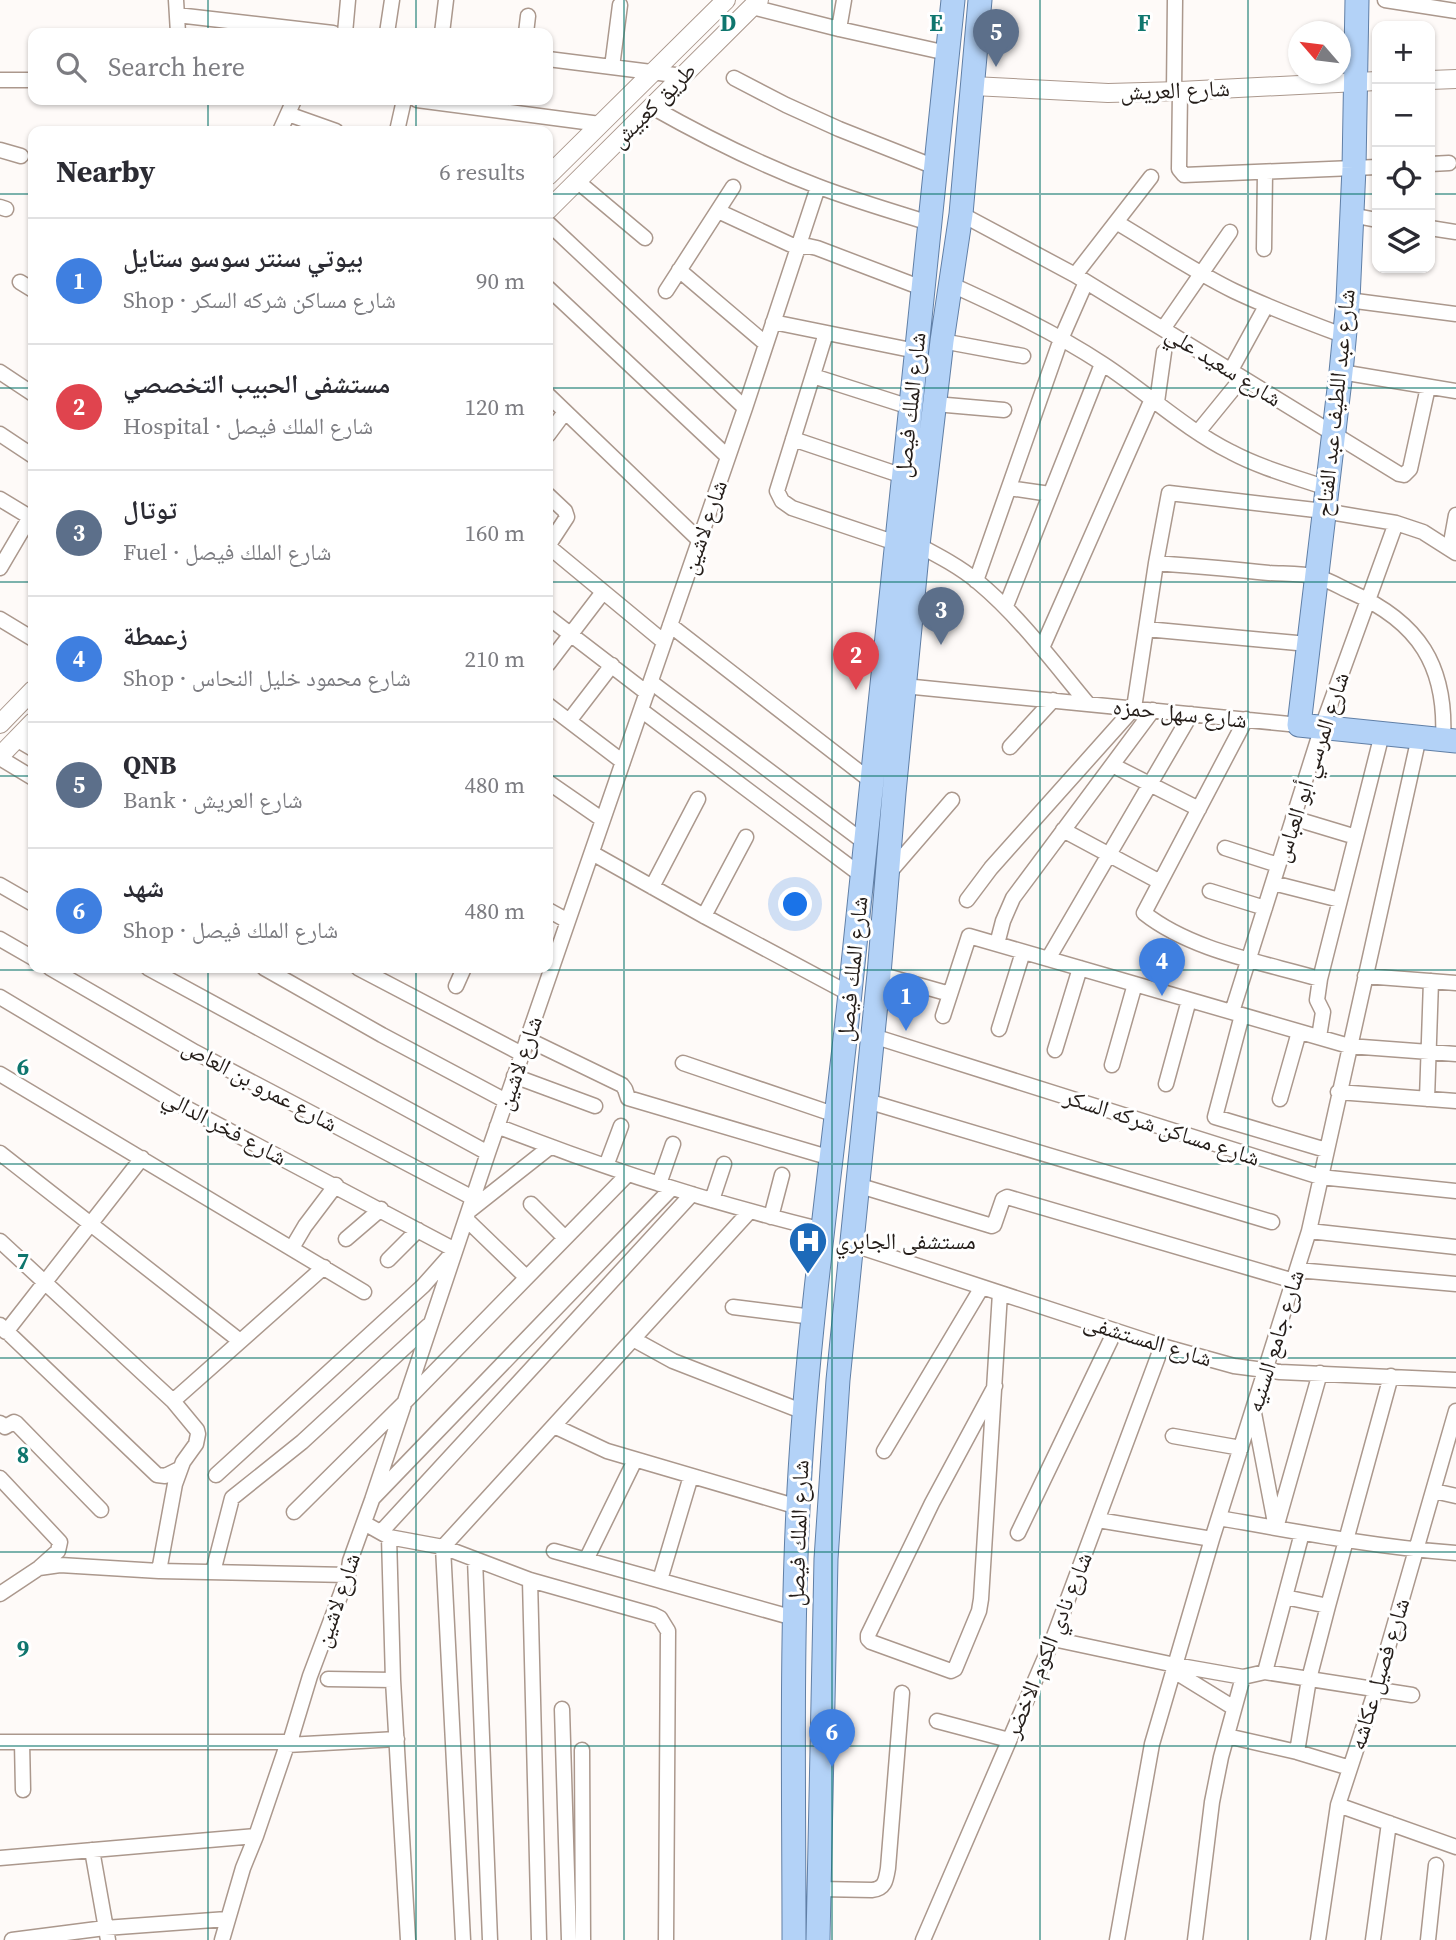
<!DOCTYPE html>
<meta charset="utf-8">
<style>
:root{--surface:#fff;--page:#f7f7f7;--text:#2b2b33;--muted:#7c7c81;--line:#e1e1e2;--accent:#1d6ab9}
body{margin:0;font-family:"Source Serif 4","Noto Naskh Arabic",serif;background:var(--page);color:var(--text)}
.controls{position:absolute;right:21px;top:21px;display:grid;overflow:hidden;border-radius:14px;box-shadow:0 2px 5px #0004}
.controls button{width:63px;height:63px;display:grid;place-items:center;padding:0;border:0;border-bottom:2px solid var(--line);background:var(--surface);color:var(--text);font:35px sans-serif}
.compass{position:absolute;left:1288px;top:21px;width:63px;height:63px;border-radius:50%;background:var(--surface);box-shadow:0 2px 5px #0004;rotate:298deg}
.you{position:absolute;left:796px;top:905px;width:24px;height:24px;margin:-18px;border:5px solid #fff;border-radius:50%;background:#1a73e8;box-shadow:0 0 0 10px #1a73e833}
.badge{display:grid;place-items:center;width:46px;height:46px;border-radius:50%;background:var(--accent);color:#fff;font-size:23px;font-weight:700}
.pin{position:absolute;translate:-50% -58px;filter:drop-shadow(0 2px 4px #0008)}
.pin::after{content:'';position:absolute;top:37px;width:24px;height:21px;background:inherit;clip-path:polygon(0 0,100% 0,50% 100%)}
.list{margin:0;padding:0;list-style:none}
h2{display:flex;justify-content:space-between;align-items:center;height:91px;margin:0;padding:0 28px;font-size:30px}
h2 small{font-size:23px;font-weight:400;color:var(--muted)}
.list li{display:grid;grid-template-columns:46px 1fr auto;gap:21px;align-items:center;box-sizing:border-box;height:126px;padding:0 28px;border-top:2px solid var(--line)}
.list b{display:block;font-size:26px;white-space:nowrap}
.list p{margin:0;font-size:23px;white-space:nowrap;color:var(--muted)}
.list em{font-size:23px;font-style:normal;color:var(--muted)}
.icon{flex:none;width:38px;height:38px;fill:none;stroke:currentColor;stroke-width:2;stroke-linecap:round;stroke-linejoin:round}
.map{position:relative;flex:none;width:1456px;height:1940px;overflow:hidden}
.search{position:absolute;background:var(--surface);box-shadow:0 2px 5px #0004;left:28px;top:28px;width:525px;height:77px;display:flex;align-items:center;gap:18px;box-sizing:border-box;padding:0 24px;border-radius:14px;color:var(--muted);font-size:26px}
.panel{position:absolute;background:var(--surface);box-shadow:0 2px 5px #0004;left:28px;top:126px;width:525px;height:847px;border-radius:14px}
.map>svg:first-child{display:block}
</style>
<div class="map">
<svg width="1456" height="1940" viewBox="0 0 1456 1940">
<rect width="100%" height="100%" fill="#fefaf8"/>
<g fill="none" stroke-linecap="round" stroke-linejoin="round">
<g stroke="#ab988d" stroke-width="17">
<path id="minor" d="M176 0 178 33
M1385 0 1456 11
M752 7 839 29 947 53
M177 15 333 33
M839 29 844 0
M345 33 348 0
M387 33 392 0
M442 33 446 0
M526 33 528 16
M548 59 683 76
M612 67 620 5
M734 78 786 105 839 129 935 167
M0 80H33
M1180 91 1179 169 1184 175 1377 167
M1174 92 1175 0
M417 100 600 124
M652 107C705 137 759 164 817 186 853 200 892 211 929 223
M288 114 336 131
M280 131 294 100
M397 131 404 100
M0 150 21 156
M1430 164 1449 163
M577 181 645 238
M0 207 6 209
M718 211 798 248 808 246 817 248 922 288
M961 214 1075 275 1399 474 1404 475 1410 469 1428 387
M1351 215 1377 220
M1116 222C1155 245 1193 271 1234 291 1270 308 1307 322 1345 336
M548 223 745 408
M1430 228 1456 232
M1264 249 1265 172
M679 270 766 344
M1075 275 1151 177
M20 282 33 290
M950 284C1003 308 1054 332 1103 364 1146 392 1185 429 1231 452 1261 468 1295 477 1327 488
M548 288 728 457
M666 291 733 187
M1348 300 1456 314
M773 322 916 351
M1163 329 1230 232
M826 333 777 491 782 501 792 508 896 543
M942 341 1023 356
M1231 370 1266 306
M0 372 33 394
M1341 372 1456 391
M813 376 910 407
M548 395 699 540
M1157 402 1164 352
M935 404 1004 410
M1198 432 1242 378
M0 434 33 456
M548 435 565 412
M793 439 903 476
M1009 488 1050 494
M548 495 565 511 567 517 548 546
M0 499 33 519
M918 545C939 556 960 567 978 582 1020 617 1053 662 1088 704
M548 546 664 642
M1450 548 1456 515
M1156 563C1194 566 1231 569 1269 573 1284 574 1302 573 1317 577 1329 580 1340 587 1351 592 1419 622 1447 666 1443 740
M0 568 30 517
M976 581 1061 339 1086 282
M1006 606 1102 364
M548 617 647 693
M0 619 33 639
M670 625 871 781
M1146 629 1308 644
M1042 648 1152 399
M548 664 603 592
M651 682 864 842
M904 686 1299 725
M548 705 623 762
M641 710 861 875
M1246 719 1144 913C1192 951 1262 962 1320 979
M569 721 612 665
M16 739 33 749
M1010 747 1053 700
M0 758 33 778
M1112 765 1199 809
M548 782 603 820
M1293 818 1356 837
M1063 830 1160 882
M1225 848 1278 865
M592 853 704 916 850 994
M889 873 952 800
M1273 883 1340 900
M0 885 33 904
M652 887 698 799
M1210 891 1265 908
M967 900 991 868 1134 708 1156 563 1169 493 1324 511 1396 523 1423 532 1456 553
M548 910 568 921
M704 916 746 837
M0 939 33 958
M997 944 1003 921 1013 898 1153 710
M1048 959 1191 714
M50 968 195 1052 473 1198
M148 968 488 1153
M264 968 382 1035 506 1101
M358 968 522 1054
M879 974 950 994
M1365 976 1456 983
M456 986 464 968
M0 997 175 1102 455 1250 423 1286 216 1475
M1232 1012 1322 727 1396 523
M1242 1015 1215 1117 1326 1150
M943 1016 969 936 1349 1046 1456 1054
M999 1029 1023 952
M873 1036 1320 1177 1456 1191
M1319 1037 1323 1012 1317 1000 1320 979 1382 734
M527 1039 622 1085 625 1089 628 1098 831 1158
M1055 1050 1080 968
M683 1063 836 1115
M1112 1065 1135 984
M0 1074 364 1292
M514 1076 595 1106
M1166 1084 1189 1000
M1338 1092 1456 1101
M1280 1099 1299 1032
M1427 1099 1431 981
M867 1101 1272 1222
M497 1126C603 1168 712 1203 823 1230
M0 1153 240 1341
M606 1166 621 1126
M659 1184 673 1144
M857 1185 992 1226 994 1225 1003 1199 1007 1197 1294 1281
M712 1200 724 1164
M531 1204 565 1238
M469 1211 550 1147
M771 1217 782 1175
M466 1219 526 1277
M1309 1231 1456 1247
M346 1239 381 1209
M0 1241 173 1401 197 1430 198 1434 196 1444 183 1462 175 1484 159 1571
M851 1244 1162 1346 1234 1366 1280 1372 1456 1380
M292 1248 305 1226 336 1185
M388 1260 418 1230
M1297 1270 1456 1284
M733 1307 813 1317
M0 1325 157 1475 165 1476 179 1469
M6 1332 142 1158
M633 1339 673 1361 804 1412
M995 1386 932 1503 868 1635V1639L871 1642 951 1671 955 1669 979 1611 981 1599 1000 1293
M173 1401 324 1267
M1254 1413 1275 1523
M0 1423 5 1427 14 1422 16 1423 101 1510
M554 1426 607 1451 798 1507
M1173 1436 1241 1448
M884 1451 982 1287
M0 1478 60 1542 58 1551 40 1567
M1434 1491 1456 1496
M374 1497 672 1188
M294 1512 404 1403 628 1174
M1219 1518C1298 1532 1376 1547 1456 1553
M1098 1520 1212 1539
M364 1523 389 1537 443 1547 530 1580 654 1615 660 1618 668 1631 666 1940
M1276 1528 1320 1373
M381 1532 692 1194
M1018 1533 1115 1331
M389 1537 393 1680 408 1940
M554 1551 794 1618
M475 1559 490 1940
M586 1560 635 1460
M213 1572 232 1498 302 1442 429 1325
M530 1580 539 1940
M660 1580 691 1476
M0 1594 39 1568 60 1565 159 1571 348 1575
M1285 1597 1328 1606
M1053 1639 1175 1665 1243 1677 1265 1672 1412 1695
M1174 1671 1234 1708
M1265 1672 1302 1533
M328 1679 393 1680
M562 1709 569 1940
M937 1721 1009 1740
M1227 1736 1297 1752 1350 1768
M0 1742H290
M22 1742 23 1790
M287 1745 397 1739
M582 1750 583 1940
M1297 1752 1309 1679 1328 1606 1391 1376
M1338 1805 1456 1847
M92 1850 108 1940
M0 1858 256 1836
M819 1889 872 1890C885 1889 886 1880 888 1868L902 1693
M12 1940 105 1928 227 1919
M222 1940 243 1868 256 1836 287 1745 290 1742 310 1676 348 1575 350 1561 372 1500 488 1153 745 408 818 187
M463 1940 443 1547 750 1211
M923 1940 1053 1639 1162 1346
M1117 1940 1152 1744 1212 1539 1309 1231 1419 737
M1195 1940 1212 1802 1221 1757 1243 1677
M1318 1940 1338 1805 1376 1689 1456 1411
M1373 1940 1389 1823
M1428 1940 1436 1865"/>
</g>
<g stroke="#ab988d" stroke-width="20">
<path id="tertiary" d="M1430 80 1456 79
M973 86 1108 93 1180 91 1377 81
M548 176 726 0
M548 210 759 0
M0 724 33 690
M0 756 33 722"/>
</g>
<g stroke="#607fa6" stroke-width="25">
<path id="primary" d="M1357 0 1354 168 1348 300 1341 372 1299 725 1456 741
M794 1940C794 1797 791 1653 798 1509 806 1337 832 1165 850 993 884 662 919 331 953 0
M818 1940 826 1559 838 1380 879 974 894 793 918 545 942 341 961 214 980 0"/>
</g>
<use href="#minor" stroke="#fff" stroke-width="14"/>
<use href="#tertiary" stroke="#fff" stroke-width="18"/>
<use href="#primary" stroke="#b3d2f7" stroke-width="23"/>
</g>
<path fill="none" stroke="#0f766e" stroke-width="2" stroke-opacity="0.55" d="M208 0V33M416 0V33M624 0V1940M832 0V1940M1040 0V1940M1248 0V1940M208 100V131M416 100V131M0 194H33M548 194H1377M1430 194H1456M0 388H33M548 388H1456M0 582H33M548 582H1456M0 776H33M548 776H1456M208 968V1940M416 968V1940M0 970H1456M0 1164H1456M0 1358H1456M0 1552H1456M0 1746H1456"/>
<defs>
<g id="hospital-pin" transform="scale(2.0125)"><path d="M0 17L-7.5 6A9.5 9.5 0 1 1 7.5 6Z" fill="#1d6ab9" stroke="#fff"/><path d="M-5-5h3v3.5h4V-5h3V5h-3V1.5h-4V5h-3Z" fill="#fff"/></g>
</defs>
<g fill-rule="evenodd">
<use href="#hospital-pin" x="808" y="1241"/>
</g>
<g text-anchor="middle" stroke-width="6" stroke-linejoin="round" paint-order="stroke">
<g font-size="23" fill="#241d19" stroke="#fff">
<text transform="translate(1175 90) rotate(-2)" y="8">شارع العريش</text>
<text transform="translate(653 105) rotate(-45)" y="8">طريق كعبيش</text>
<text transform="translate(1224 366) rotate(32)" y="8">شارع سعيد علي</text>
<text transform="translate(1335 403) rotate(-84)" y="8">شارع عبد اللطيف عبد الفتاح</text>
<text transform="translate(910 405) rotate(-84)" y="8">شارع الملك فيصل</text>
<text transform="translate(704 527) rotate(-71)" y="8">شارع لاشين</text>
<text transform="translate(1180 713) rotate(6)" y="8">شارع سهل حمزه</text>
<text transform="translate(1311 767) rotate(-72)" y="8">شارع المرسي أبو العباس</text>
<text transform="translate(852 969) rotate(-84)" y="8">شارع الملك فيصل</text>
<text transform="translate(519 1063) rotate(-71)" y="8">شارع لاشين</text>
<text transform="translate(260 1085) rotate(28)" y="8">شارع عمرو بن العاص</text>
<text transform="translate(225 1127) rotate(28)" y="8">شارع فخر الدالي</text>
<text transform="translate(1162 1127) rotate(18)" y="8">شارع مساكن شركه السكر</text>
<text transform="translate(1148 1340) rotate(17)" y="8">شارع المستشفى</text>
<text transform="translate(1275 1341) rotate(-73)" y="8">شارع جامع السنيه</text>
<text transform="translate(798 1533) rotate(-88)" y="8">شارع الملك فيصل</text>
<text transform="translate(337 1600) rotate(-71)" y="8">شارع لاشين</text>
<text transform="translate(1048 1645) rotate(-68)" y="8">شارع نادي الكوم الاخضر</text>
<text transform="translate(1379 1674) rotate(-73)" y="8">شارع فصيل عكاشه</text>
</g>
<g font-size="23" fill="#241d19" stroke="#fff" text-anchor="start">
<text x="835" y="1249">مستشفى الجابري</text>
</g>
</g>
<g font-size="23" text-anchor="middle" font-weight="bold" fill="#0f766e" stroke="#fff" stroke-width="6" stroke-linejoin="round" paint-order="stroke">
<text x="728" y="31">D</text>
<text x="936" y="31">E</text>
<text x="1144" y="31">F</text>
<text x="23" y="1075">6</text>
<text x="23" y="1269">7</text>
<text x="23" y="1463">8</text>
<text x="23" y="1657">9</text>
</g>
</svg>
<div class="controls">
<button>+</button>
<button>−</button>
<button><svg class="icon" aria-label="locate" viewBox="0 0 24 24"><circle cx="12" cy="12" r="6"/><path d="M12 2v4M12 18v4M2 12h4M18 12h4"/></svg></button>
<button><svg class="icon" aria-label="layers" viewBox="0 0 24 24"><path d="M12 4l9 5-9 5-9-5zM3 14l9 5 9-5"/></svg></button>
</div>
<svg class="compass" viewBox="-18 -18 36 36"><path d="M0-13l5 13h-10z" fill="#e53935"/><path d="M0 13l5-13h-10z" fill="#7c7c81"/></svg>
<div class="you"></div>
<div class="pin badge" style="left:906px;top:1031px;background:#3f7fe0">1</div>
<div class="pin badge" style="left:856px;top:690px;background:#e0444e">2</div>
<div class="pin badge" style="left:941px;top:645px;background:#5c6f8a">3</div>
<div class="pin badge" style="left:1162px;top:996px;background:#3f7fe0">4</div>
<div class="pin badge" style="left:996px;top:67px;background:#5c6f8a">5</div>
<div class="pin badge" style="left:832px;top:1767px;background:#3f7fe0">6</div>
<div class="search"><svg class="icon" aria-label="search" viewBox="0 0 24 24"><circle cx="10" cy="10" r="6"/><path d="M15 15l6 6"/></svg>Search here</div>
<section class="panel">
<h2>Nearby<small>6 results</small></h2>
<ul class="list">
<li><span class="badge" style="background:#3f7fe0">1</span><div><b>بيوتي سنتر سوسو ستايل</b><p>Shop · شارع مساكن شركه السكر</p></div><em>90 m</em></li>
<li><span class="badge" style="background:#e0444e">2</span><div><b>مستشفى الحبيب التخصصي</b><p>Hospital · شارع الملك فيصل</p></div><em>120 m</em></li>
<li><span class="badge" style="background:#5c6f8a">3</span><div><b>توتال</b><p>Fuel · شارع الملك فيصل</p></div><em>160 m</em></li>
<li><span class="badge" style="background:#3f7fe0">4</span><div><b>زعمطة</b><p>Shop · شارع محمود خليل النحاس</p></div><em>210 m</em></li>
<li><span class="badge" style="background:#5c6f8a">5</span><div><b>QNB</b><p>Bank · شارع العريش</p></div><em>480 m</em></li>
<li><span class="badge" style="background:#3f7fe0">6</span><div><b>شهد</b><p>Shop · شارع الملك فيصل</p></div><em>480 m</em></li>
</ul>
</section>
</div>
